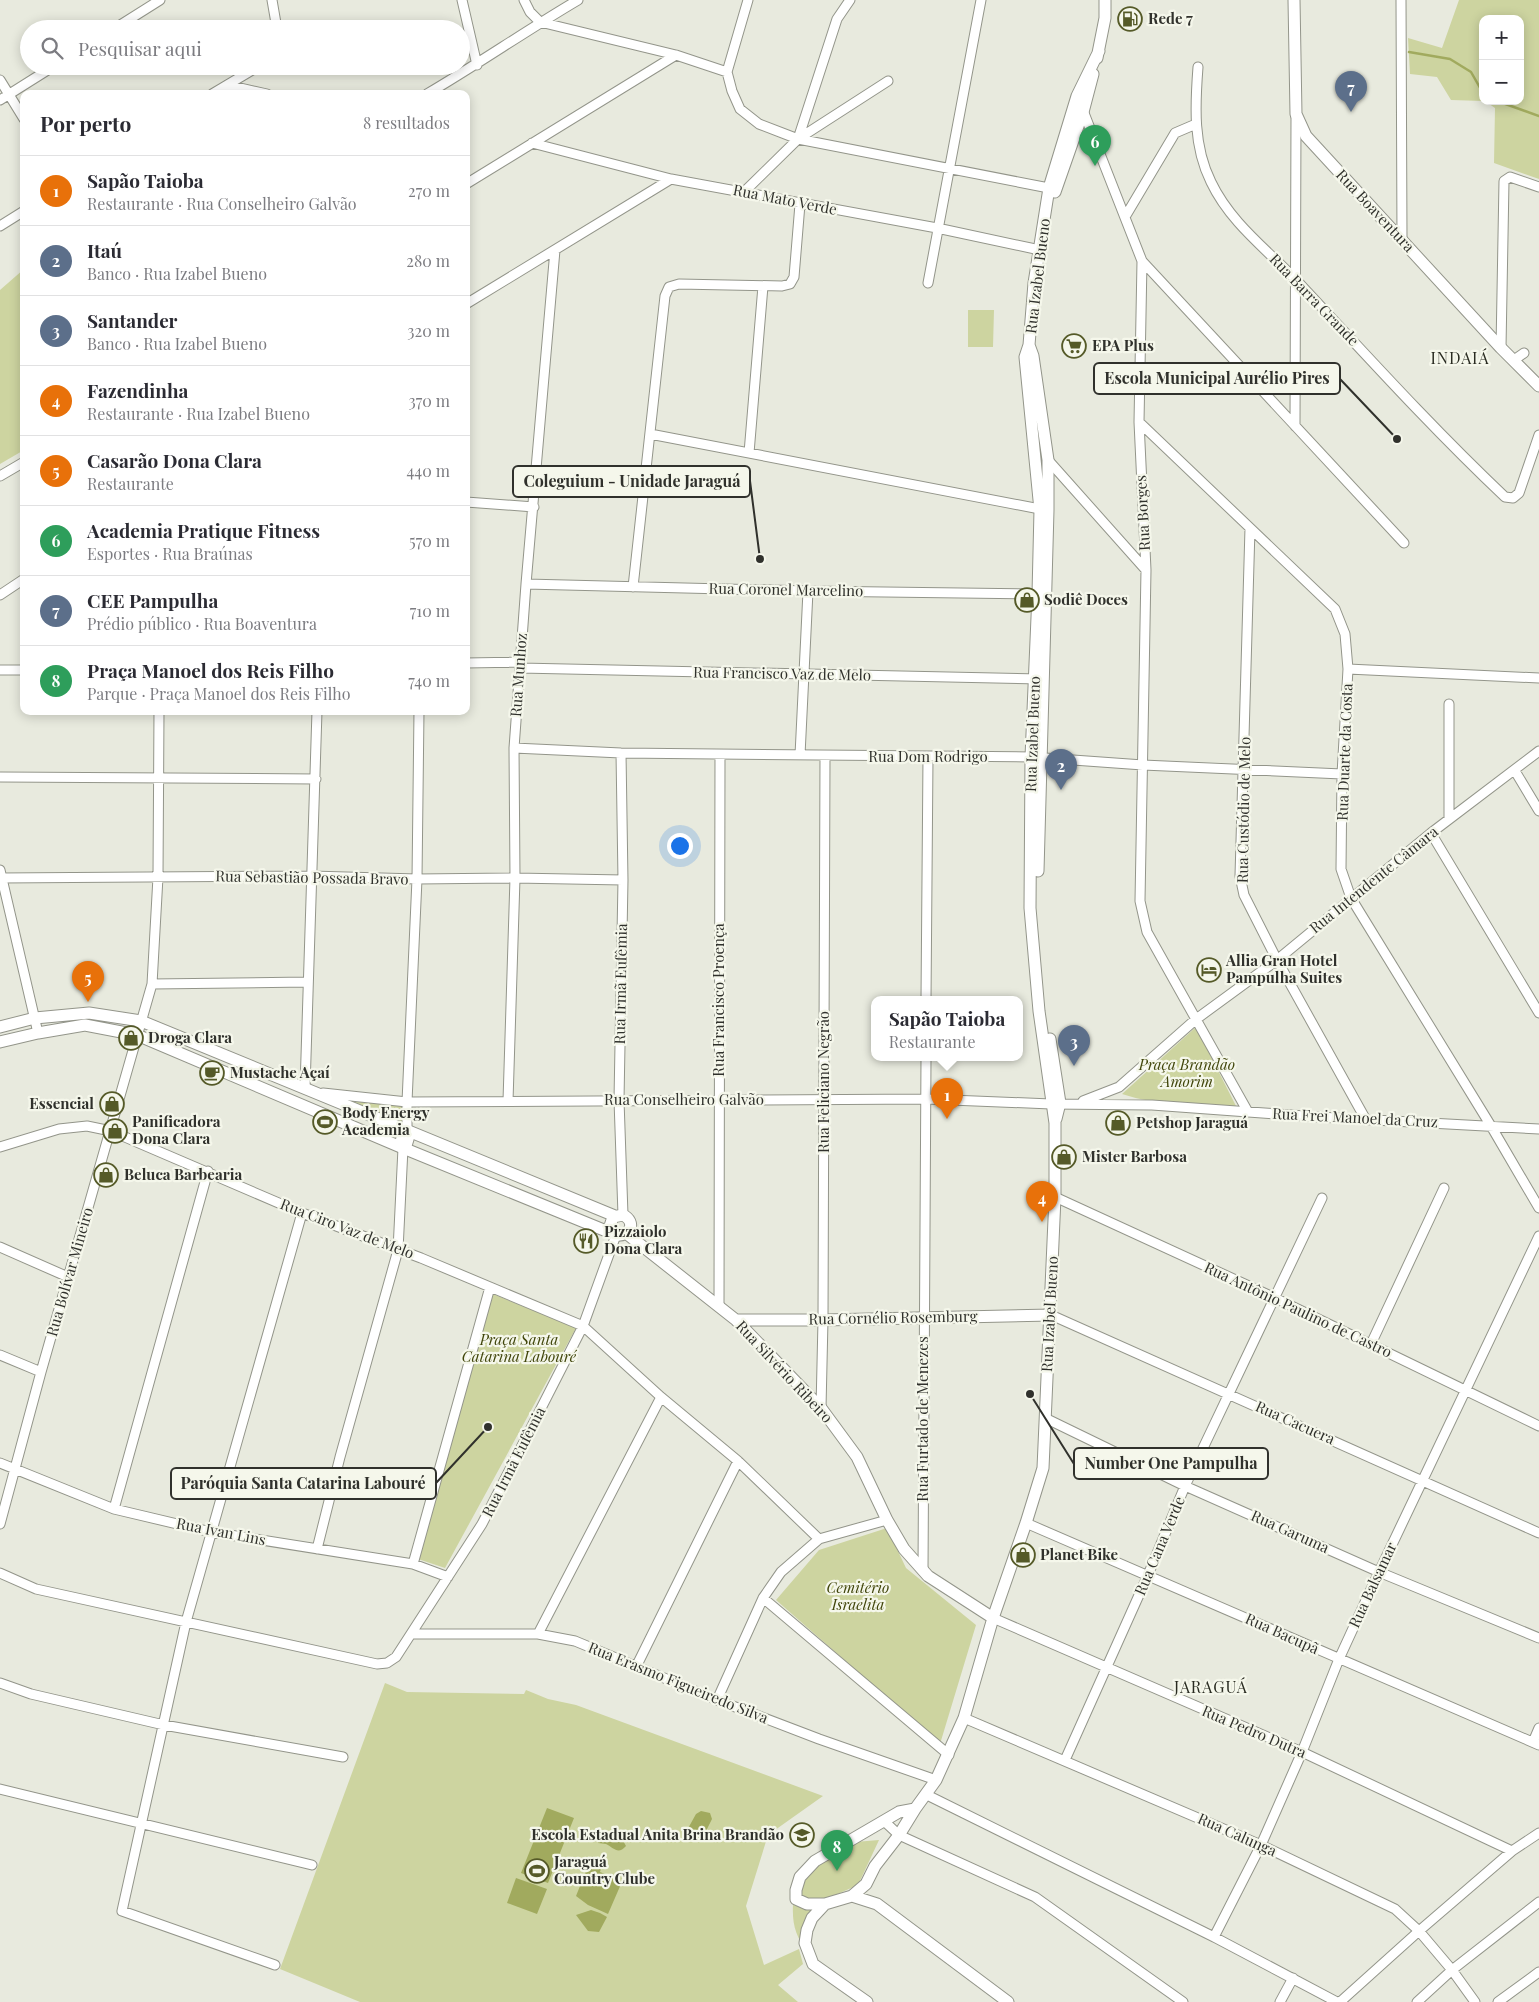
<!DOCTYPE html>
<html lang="pt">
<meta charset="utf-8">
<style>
:root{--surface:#fff;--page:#f7f7f7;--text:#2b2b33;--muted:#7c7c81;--line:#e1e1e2;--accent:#0f766e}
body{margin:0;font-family:"Playfair Display",serif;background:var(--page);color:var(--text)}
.controls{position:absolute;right:15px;top:15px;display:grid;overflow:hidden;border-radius:10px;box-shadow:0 2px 12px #0003}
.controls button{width:45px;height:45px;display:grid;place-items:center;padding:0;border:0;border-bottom:1px solid var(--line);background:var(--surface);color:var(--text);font:25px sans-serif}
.you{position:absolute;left:679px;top:845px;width:18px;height:18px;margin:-12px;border:4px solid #fff;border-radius:50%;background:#1a73e8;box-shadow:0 0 0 8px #1a73e833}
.badge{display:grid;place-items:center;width:32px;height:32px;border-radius:50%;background:var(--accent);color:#fff;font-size:16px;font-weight:700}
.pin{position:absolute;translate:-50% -41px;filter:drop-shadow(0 1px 2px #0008)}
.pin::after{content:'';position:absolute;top:26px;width:18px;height:15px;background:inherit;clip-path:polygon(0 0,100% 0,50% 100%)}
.popup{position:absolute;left:871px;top:996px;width:152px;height:65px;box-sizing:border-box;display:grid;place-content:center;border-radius:10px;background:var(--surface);filter:drop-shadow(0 1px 4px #0005);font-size:16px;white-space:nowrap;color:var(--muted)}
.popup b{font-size:19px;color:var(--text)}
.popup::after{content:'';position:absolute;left:50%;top:100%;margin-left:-10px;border:10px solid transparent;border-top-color:var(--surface)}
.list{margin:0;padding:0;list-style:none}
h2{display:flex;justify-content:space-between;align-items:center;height:65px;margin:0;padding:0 20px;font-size:21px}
h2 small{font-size:16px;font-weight:400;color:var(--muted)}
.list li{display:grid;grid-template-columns:32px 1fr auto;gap:15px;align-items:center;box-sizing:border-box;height:70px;padding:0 20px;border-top:1px solid var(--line)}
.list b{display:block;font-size:19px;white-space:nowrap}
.list p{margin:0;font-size:16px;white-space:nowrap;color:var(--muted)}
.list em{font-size:16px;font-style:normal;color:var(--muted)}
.icon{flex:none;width:28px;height:28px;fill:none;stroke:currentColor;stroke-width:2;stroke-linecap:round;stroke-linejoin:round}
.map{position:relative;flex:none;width:1539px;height:2002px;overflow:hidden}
.search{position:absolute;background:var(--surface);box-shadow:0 2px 12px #0003;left:20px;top:20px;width:450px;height:55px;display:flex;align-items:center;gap:12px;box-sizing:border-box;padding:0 18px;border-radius:28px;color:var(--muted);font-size:19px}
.panel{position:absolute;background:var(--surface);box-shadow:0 2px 12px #0003;left:20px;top:90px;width:450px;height:625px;border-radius:10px}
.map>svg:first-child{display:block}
</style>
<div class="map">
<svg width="1539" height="2002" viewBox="0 0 1539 2002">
<rect width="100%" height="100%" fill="#e8eade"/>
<path fill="#cdd4a0" d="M1459 0H1539V179L1494 163 1495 108 1485 101H1520V19H1483V101L1451 100 1437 77 1410 74 1408 38 1442 48Z
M24 269V450L0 464V290Z
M968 310H994L993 347H968Z
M1196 1027 1236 1106C1198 1104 1158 1106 1122 1094Z
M334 1095 403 1100 405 1126Z
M493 1294 576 1328 445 1568 418 1559Z
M887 1528 906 1568 976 1625 940 1744 776 1600 819 1550Z
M385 1683 407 1692 524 1694 526 1690 548 1699 576 1705 823 1796 768 1835 746 1906 764 1965 799 1949 803 1964 778 1985 798 2002H360L280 1969Z
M879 1840 858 1885 824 1900H796L802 1878 816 1864 855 1842Z
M793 1905 806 1908 821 1905 811 1917 808 1953C796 1937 792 1925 793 1905Z"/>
<path fill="#a1aa5e" d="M547 1808 574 1818 548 1883 521 1873Z
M701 1811 710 1813 712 1819 707 1829 706 1840C697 1841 690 1839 686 1832L696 1814Z
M604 1834 609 1837H621L626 1846C618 1855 614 1848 606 1844L598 1843V1838Z
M592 1856 604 1860 600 1872 620 1880 621 1884 608 1914 588 1905 576 1896Z
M516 1878 547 1889 537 1914 507 1903Z
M591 1910 600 1913 607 1917 599 1932 588 1931 576 1915Z"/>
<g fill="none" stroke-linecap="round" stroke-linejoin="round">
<path stroke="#a1aa5e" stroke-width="2.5" d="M1409 52 1450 59 1471 72 1483 93
M1497 101 1539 116"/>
<g stroke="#93958a" stroke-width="11">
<path id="minor" d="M272 0 277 29
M462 0 477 65
M524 0 530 12 540 22 676 55 727 72
M748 0 727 72 732 91 740 109 759 124 798 139 1054 189
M1401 0 1402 240
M114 29 160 0
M1198 67C1195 106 1193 146 1211 182 1231 224 1269 251 1300 284 1367 356 1433 429 1505 497L1513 498 1519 493 1539 435
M0 80 24 119
M227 85 267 94
M212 94 259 66
M427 94C478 64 527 30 578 0
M0 100 54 66
M1082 108 1142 261 1139 422 1146 570 1140 901 1147 932 1248 1112
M798 139 888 81
M532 143 671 179 937 228 1040 250
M466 184 676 55
M744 192 798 139 837 19 850 0
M1125 217 1175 133 1196 124
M0 226 24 211
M1142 261 1404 543
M928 283 981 0
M466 304 671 179
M1501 348 1504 181 1510 177 1539 187
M1514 360 1524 353
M1139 422 1335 609 1345 634 1348 669 1342 774 1341 869 1351 898 1491 1126 1539 1208
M1295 426 1296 116
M650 434 1045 510
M749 453 763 286
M1048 460 1146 570
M0 476 24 462
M466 502 534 507
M1250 528 1240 876 1244 895 1277 960 1366 1120
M526 584 808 591 1044 594
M633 587 665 296 669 287 679 284 782 286 790 284 794 277 800 204
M0 595 24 579
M466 663 521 662
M520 668 1040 679
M1348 669 1539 678
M0 670H24
M514 748 621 753 1031 757 1143 765 1342 774
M621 753 623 880 619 1100 623 1215
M800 755 808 591
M1515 771 1539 811
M0 777 316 779
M1449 819V704
M1431 833 1539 1013
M0 870 38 1033
M0 878 311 876 417 879 515 878 623 880
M152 984 307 982
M926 1000 928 757
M305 1088 317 711
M323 1093 407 1102 926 1099 1051 1104 1152 1105 1319 1117 1539 1129
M508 1101 515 878 514 748 526 584 555 250
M1083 1101 1119 1087 1195 1020 1277 960 1431 833 1539 751
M0 1147 59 1129 87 1126 111 1131 302 1213 421 1258 583 1326 661 1397 738 1461 819 1539
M403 1148 407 1146 410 1136 407 1130V1102L417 879 419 711
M1055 1197 1275 1298 1539 1426
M0 1247 68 1277
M719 1305 720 755
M1051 1315 1539 1533
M1371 1344 1444 1188
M0 1355 41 1372
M821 1408 823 1320 825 756
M1045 1418 1185 1486 1379 1572 1539 1638
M0 1463 114 1509 211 1532 413 1564 448 1577
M114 1509 208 1171
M1026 1523 1539 1745
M0 1524 41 1372 152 984 158 877 159 711
M317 1549 340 1457 398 1250 403 1148 400 1143 401 1137 407 1130
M413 1564 490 1287
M923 1571 926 1058
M0 1573 36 1589 377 1664 387 1663 396 1657 482 1524 583 1326 616 1235
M763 1598 949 1755
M993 1618 1302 1752 1512 1851
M411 1634H538L575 1641 717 1700 819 1739 936 1780
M538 1634 661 1397
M637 1665 738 1461
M0 1683 31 1694 164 1725 343 1757
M717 1700 763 1598 781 1572 819 1539 887 1520
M964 1718 1261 1845 1395 1909 1419 1931 1452 1970 1475 2002
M1533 1742 1539 1728
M1065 1760 1148 1575 1185 1486 1322 1198
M0 1789 312 1865
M927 1795 1214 1937 1337 2002
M884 1821 899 1835 1035 1897 1183 2002
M1214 1937 1261 1845 1302 1752 1339 1659 1379 1572 1539 1236
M275 1965 122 1911 186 1622 302 1213
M1280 2002 1293 1978
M1340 2002 1419 1931 1512 1851 1539 1833
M1417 2002 1452 1970 1539 1902
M1498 2002 1539 1972"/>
</g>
<g stroke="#93958a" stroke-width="13">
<path id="tertiary" d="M1294 0 1296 114 1306 136 1501 348 1539 386
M1097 58 1105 18V0
M1055 192 1083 112 1093 74
M1029 345 1033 356 1048 460V510L1038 871
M0 1027 35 1018 89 1013 141 1021 615 1216
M1050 1039 1060 1103 1056 1119
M0 1042 38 1033 85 1025 137 1035 403 1148 616 1235C630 1237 637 1222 623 1215L613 1217 610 1226 613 1233
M627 1234 736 1320 821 1408 857 1457 887 1520 904 1549 928 1576 993 1618
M736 1320H823L1051 1315
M852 1896 877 1904 1008 2002
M825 1904H807L796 1899V1890L800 1877 815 1861 899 1812 915 1809
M867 2002 813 1964 805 1943 807 1930 812 1918 825 1904 852 1896 866 1884 875 1866 899 1835 915 1809 936 1780 964 1718 993 1618 1026 1523 1043 1468 1055 1197V1123L1039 1011 1030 908 1031 757 1038 594 1040 510 1025 357 1029 345 1034 283 1049 188 1077 96 1099 51"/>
</g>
<use href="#minor" stroke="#fff" stroke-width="9"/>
<use href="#tertiary" stroke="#fff" stroke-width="11"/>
</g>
<defs>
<g id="fuel-ring" transform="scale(1.25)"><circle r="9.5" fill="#f5f7eb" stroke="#555a28" stroke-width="1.5"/><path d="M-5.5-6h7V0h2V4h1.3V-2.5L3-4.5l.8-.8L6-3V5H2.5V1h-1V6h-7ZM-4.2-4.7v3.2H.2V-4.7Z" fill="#555a28"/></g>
<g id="supermarket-ring" transform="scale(1.25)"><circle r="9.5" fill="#f5f7eb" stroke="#555a28" stroke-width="1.5"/><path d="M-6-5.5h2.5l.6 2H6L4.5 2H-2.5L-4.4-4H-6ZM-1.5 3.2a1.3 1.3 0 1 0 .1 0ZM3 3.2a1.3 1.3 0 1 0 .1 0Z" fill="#555a28"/></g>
<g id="shop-ring" transform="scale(1.25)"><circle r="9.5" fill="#f5f7eb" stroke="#555a28" stroke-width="1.5"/><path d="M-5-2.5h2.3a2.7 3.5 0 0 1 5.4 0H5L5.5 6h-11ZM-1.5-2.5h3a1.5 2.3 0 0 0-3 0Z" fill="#555a28"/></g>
<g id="hotel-ring" transform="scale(1.25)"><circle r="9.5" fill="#f5f7eb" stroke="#555a28" stroke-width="1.5"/><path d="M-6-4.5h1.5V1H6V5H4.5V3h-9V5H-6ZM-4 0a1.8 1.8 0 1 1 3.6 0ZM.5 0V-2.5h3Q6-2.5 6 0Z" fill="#555a28"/></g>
<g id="cafe-ring" transform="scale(1.25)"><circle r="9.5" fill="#f5f7eb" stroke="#555a28" stroke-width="1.5"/><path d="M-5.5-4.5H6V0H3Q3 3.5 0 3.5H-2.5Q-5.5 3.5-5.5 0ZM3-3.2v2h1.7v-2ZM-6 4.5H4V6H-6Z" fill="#555a28"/></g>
<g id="stadium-ring" transform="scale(1.25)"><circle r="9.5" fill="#f5f7eb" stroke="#555a28" stroke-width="1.5"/><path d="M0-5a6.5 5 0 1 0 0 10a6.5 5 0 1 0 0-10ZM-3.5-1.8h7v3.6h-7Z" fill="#555a28"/></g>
<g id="restaurant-ring" transform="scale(1.25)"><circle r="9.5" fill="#f5f7eb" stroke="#555a28" stroke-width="1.5"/><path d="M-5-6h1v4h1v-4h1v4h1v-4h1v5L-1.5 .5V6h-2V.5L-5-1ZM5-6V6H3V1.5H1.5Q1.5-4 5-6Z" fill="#555a28"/></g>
<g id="school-ring" transform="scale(1.25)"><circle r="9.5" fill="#f5f7eb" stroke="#555a28" stroke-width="1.5"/><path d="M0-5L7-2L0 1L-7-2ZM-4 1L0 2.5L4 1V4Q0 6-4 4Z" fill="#555a28"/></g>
</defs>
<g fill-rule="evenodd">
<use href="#fuel-ring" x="1130" y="19"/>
<use href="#supermarket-ring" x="1074" y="346"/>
<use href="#shop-ring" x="1027" y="600"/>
<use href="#hotel-ring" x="1209" y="970"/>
<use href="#shop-ring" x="131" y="1038"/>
<use href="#cafe-ring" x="212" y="1073"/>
<use href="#shop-ring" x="112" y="1104"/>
<use href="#stadium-ring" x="325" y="1122"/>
<use href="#shop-ring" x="1118" y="1123"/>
<use href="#shop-ring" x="115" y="1131"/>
<use href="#shop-ring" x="1064" y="1157"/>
<use href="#shop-ring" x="106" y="1175"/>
<use href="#restaurant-ring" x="586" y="1241"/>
<use href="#shop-ring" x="1023" y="1555"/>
<use href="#school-ring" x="802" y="1835"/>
<use href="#stadium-ring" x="537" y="1871"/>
</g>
<g text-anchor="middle" stroke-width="4.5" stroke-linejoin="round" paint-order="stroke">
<g font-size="15" font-weight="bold" fill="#30312c" stroke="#f5f7eb" text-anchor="start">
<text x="1148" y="24">Rede 7</text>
<text x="1092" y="351">EPA Plus</text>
<text x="1044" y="605">Sodiê Doces</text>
<text x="1226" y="966">Allia Gran Hotel<tspan x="1226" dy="17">Pampulha Suites</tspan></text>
<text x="148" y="1043">Droga Clara</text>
<text x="230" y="1078">Mustache Açaí</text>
<text x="94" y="1109" text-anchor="end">Essencial</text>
<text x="342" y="1118">Body Energy<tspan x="342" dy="17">Academia</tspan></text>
<text x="132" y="1127">Panificadora<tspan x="132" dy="17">Dona Clara</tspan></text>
<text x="1136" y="1128">Petshop Jaraguá</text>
<text x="1082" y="1162">Mister Barbosa</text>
<text x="124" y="1180">Beluca Barbearia</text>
<text x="604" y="1237">Pizzaiolo<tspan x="604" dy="17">Dona Clara</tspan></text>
<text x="1040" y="1560">Planet Bike</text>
<text x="784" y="1840" text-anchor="end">Escola Estadual Anita Brina Brandão</text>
<text x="554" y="1867">Jaraguá<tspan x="554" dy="17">Country Clube</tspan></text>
</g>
<g font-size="15" fill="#30312c" stroke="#f5f7eb">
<text transform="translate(785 200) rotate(11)" y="5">Rua Mato Verde</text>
<text transform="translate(1375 211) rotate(47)" y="5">Rua Boaventura</text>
<text transform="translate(1038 276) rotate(-83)" y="5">Rua Izabel Bueno</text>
<text transform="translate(1314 300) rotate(46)" y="5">Rua Barra Grande</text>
<text transform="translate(1143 513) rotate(-93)" y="5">Rua Borges</text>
<text transform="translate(786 590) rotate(1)" y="5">Rua Coronel Marcelino</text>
<text transform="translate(782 674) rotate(1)" y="5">Rua Francisco Vaz de Melo</text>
<text transform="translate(519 675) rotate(-86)" y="5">Rua Munhoz</text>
<text transform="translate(1033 734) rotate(-88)" y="5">Rua Izabel Bueno</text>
<text transform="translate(1345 752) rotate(-88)" y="5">Rua Duarte da Costa</text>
<text x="928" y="762">Rua Dom Rodrigo</text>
<text transform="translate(1244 810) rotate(-89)" y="5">Rua Custódio de Melo</text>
<text transform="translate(312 878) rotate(1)" y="5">Rua Sebastião Possada Bravo</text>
<text transform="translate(1374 880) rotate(-39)" y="5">Rua Intendente Câmara</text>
<text transform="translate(621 984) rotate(-89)" y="5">Rua Irmã Eufêmia</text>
<text transform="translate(719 1000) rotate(-90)" y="5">Rua Francisco Proença</text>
<text transform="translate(824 1082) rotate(-90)" y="5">Rua Feliciano Negrão</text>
<text x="684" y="1105">Rua Conselheiro Galvão</text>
<text transform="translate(1355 1118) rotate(3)" y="5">Rua Frei Manoel da Cruz</text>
<text transform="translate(347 1229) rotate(21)" y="5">Rua Ciro Vaz de Melo</text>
<text transform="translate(70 1272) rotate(-74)" y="5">Rua Bolívar Mineiro</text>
<text transform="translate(1298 1310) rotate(25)" y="5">Rua Antônio Paulino de Castro</text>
<text transform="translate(1050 1314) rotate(-87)" y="5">Rua Izabel Bueno</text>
<text transform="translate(893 1318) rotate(-1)" y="5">Rua Cornélio Rosemburg</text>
<text transform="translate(784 1372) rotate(47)" y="5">Rua Silvério Ribeiro</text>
<text transform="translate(923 1419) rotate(-90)" y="5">Rua Furtado de Menezes</text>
<text transform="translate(1295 1423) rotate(24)" y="5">Rua Cacuera</text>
<text transform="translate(514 1462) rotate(-63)" y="5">Rua Irmã Eufêmia</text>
<text transform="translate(221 1532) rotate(11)" y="5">Rua Ivan Lins</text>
<text transform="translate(1290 1532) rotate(24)" y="5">Rua Garuma</text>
<text transform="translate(1160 1546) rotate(-67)" y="5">Rua Cana Verde</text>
<text transform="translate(1373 1585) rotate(-65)" y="5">Rua Balsamar</text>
<text transform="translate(1282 1634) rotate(24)" y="5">Rua Bacupã</text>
<text transform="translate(678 1683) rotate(22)" y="5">Rua Erasmo Figueiredo Silva</text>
<text transform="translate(1254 1732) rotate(23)" y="5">Rua Pedro Dutra</text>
<text transform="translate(1237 1835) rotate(24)" y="5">Rua Calunga</text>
</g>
<g font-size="15" font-style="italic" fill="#41460b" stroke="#f5f7eb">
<text x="1187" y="1070">Praça Brandão<tspan x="1187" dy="17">Amorim</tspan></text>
<text x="519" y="1345">Praça Santa<tspan x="519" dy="17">Catarina Labouré</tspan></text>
<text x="858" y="1593">Cemitério<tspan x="858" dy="17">Israelita</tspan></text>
</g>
<g font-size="16" letter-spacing="1" fill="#292b21" stroke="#f5f7eb">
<text x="1460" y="364">INDAIÁ</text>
<text x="1211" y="1693">JARAGUÁ</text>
</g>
</g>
<path fill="none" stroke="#30312c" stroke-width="2" d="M1397 439L1340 379M760 559L750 481M1030 1394L1074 1464M488 1427L436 1483"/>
<g fill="#30312c" stroke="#f5f7eb" stroke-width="2">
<circle cx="1397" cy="439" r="5"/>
<circle cx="760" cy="559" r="5"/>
<circle cx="1030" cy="1394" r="5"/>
<circle cx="488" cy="1427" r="5"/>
</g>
<g fill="#f5f7eb" stroke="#30312c" stroke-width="2">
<rect x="1094" y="363" width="246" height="31" rx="5"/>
<rect x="513" y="466" width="237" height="31" rx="5"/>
<rect x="1074" y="1448" width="194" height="31" rx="5"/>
<rect x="171" y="1468" width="265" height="31" rx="5"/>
</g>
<g font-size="16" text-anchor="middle" font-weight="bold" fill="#30312c">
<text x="1217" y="384">Escola Municipal Aurélio Pires</text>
<text x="632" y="487">Coleguium - Unidade Jaraguá</text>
<text x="1171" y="1469">Number One Pampulha</text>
<text x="303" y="1489">Paróquia Santa Catarina Labouré</text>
</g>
</svg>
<div class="controls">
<button>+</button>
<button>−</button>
</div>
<div class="you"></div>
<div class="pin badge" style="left:947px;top:1119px;background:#e8710a">1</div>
<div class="popup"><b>Sapão Taioba</b>Restaurante</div>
<div class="pin badge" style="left:1061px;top:790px;background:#5c6f8a">2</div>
<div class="pin badge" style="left:1074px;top:1066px;background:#5c6f8a">3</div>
<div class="pin badge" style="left:1042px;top:1222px;background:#e8710a">4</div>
<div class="pin badge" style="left:88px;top:1002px;background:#e8710a">5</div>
<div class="pin badge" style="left:1095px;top:166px;background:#2e9e5b">6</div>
<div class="pin badge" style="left:1351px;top:112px;background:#5c6f8a">7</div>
<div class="pin badge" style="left:837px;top:1871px;background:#2e9e5b">8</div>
<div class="search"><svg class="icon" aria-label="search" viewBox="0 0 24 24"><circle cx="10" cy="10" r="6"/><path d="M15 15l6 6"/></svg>Pesquisar aqui</div>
<section class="panel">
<h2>Por perto<small>8 resultados</small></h2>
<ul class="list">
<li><span class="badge" style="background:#e8710a">1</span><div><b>Sapão Taioba</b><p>Restaurante · Rua Conselheiro Galvão</p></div><em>270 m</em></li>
<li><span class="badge" style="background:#5c6f8a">2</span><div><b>Itaú</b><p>Banco · Rua Izabel Bueno</p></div><em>280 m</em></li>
<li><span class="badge" style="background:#5c6f8a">3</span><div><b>Santander</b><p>Banco · Rua Izabel Bueno</p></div><em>320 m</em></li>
<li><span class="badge" style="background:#e8710a">4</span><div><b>Fazendinha</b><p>Restaurante · Rua Izabel Bueno</p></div><em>370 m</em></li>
<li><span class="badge" style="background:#e8710a">5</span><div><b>Casarão Dona Clara</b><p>Restaurante</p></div><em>440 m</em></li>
<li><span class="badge" style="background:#2e9e5b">6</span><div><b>Academia Pratique Fitness</b><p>Esportes · Rua Braúnas</p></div><em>570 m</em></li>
<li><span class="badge" style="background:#5c6f8a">7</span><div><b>CEE Pampulha</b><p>Prédio público · Rua Boaventura</p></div><em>710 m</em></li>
<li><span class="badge" style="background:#2e9e5b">8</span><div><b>Praça Manoel dos Reis Filho</b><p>Parque · Praça Manoel dos Reis Filho</p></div><em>740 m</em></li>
</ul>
</section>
</div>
